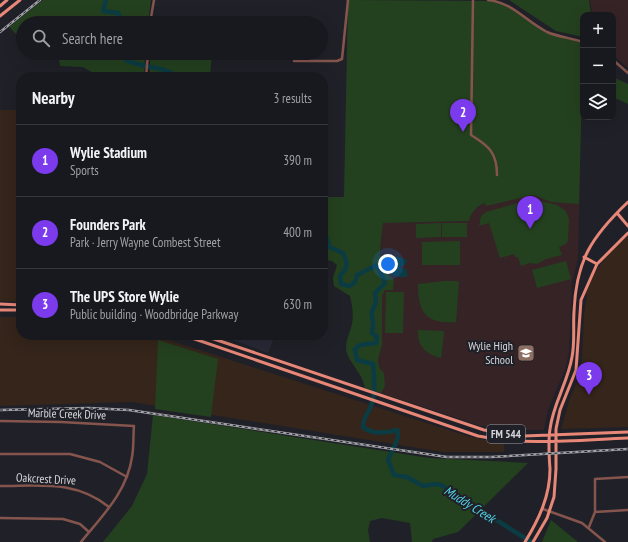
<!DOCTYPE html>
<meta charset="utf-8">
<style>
:root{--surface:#18191e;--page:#212227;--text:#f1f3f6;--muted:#9fa0a4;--line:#36383c;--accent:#7c3aed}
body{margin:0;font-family:"PT Sans Narrow",sans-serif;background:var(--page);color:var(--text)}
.controls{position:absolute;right:12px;top:12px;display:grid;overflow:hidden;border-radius:8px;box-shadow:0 4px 16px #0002}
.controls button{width:36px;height:36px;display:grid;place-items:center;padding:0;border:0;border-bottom:1px solid var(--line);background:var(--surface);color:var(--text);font:20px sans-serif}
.you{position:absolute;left:388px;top:264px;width:14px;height:14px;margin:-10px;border:3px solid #fff;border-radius:50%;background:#1a73e8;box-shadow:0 0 0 6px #1a73e833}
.badge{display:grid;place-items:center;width:26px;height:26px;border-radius:50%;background:var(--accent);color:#fff;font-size:13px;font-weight:700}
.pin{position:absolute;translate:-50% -33px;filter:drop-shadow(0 1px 2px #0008)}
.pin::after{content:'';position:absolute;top:21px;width:14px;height:12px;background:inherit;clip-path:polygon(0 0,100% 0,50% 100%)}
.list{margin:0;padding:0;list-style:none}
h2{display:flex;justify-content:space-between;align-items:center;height:52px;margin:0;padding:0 16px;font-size:17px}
h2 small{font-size:13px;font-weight:400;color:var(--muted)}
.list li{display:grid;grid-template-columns:26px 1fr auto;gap:12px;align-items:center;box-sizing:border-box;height:72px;padding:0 16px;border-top:1px solid var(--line)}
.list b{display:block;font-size:15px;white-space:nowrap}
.list p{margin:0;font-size:13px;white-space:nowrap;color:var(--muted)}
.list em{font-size:13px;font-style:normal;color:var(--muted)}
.icon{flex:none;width:22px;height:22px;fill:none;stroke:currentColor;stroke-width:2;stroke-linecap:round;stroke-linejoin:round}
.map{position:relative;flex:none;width:628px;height:542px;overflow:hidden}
.search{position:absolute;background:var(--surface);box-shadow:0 4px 16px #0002;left:16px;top:16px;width:312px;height:44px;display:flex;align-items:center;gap:10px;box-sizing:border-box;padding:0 14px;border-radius:22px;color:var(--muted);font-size:15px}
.panel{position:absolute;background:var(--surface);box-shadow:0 4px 16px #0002;left:16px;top:72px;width:312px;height:268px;border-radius:16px}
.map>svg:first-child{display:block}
</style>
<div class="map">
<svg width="628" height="542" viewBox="0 0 628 542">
<rect width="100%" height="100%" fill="#202128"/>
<path fill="#35251b" d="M0 110H21V302L0 301Z
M628 236V427L561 429 570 398 578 380 582 360 584 314 587 297 586 292 594 274 609 252Z
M0 317H21V335H153L467 436 504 444V452H443L132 402 0 406Z"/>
<path fill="#272935" d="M219 335H275L268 353Z"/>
<path fill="#362326" d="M590 0H628V68L613 55V15H592Z
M580 172 578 259 572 282 569 351 566 367 548 410 544 430H510L481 426 381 393 385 386 378 360 382 345V296L385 290H391L386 273 382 267 380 250 383 223 469 221 473 211 482 204Z"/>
<path fill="#24411f" d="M43 0H151L148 23H23V32L16 34 9 27Z
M348 0 495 1 522 14 544 30 582 41 583 47 579 204 551 202 533 195 486 206 485 203C476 206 471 213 469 221L383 223C381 245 374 265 394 279L393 290H385L382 296V345L378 360 380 369 384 373 385 386 381 393 365 388C362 371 346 360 346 348 346 340 350 332 352 324 354 314 352 305 350 296L334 286 333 278 337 265 332 261 323 259V197H344Z
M509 0H589L591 15H583V37L556 31Z
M58 53H145L144 77H100L83 67 60 66Z
M163 53 212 54 210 77H150V58H162Z
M613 77 628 84V104L613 97Z
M535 198 536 203 541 201 557 205 566 211 569 219 568 241 566 244 559 247 562 255 546 259 537 264 530 263 521 266 518 257H515L514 254 500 258 489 223 479 226 481 216 486 212Z
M441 223V237L416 238V224Z
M442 223H467V237H442Z
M460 241V265H422V242Z
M566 261 571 279 537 288 532 270Z
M444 281H457L459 282 456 322C426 324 418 313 418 284Z
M386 292H404L403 333H385Z
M418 330 443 331 444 333 441 358C426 355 417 346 418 330Z
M158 340 218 359 211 417 155 409Z
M153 415 429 458 528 463 458 532 433 539 432 542H412L410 523 382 518 370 521 368 530 370 542H103L132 506 147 474Z
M551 520 578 542H542Z"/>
<path fill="#0c3c43" d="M384 257H400L407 260 405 265 399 268 406 269 408 276C395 281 385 271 382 259Z"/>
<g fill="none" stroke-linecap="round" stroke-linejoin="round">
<path stroke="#0c3c43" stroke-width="4.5" d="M106 0 103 11 118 13 121 20 120 23
M124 53 126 60C140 68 167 66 176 77
M323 235 327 238 329 247 343 253C348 263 348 268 340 276L341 284 350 286 355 282 357 275 375 266 379 267 385 283 375 293 376 303C371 311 371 314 373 322 374 325 372 329 372 333L377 337 376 343 360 345 355 349 357 360 373 364C374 378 376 392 371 406 368 414 363 417 363 427 372 435 386 433 397 430 401 438 391 451 388 460L394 475 407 477 423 486 435 484 441 485 531 542"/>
<path stroke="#85554d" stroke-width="2.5" d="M473 0 471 135C489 146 497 153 497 175
M488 0C514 3 525 21 547 32 558 37 572 38 583 42
M150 23 154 0
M613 60 628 73
M294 61H337L342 59 348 0
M146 77 148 53
M0 421 61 422 134 426C133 436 134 447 132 457 127 492 102 516 81 542
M0 454H70L100 462 127 477
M0 486C41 486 75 480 109 507
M543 509 582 523 605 542
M595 512 628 510
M0 518 63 519 80 524 89 532
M589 527 595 512V479L628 477"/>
<path stroke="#e88777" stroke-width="3" d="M0 6 7 0
M0 16 20 0
M617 213 628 226
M584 257 597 264
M0 304 21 305
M0 310H21
M183 335 478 436C527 446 578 440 628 438
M202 335 484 430 524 436 628 432
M525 542C539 519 550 496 550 469 549 456 548 442 550 429 553 404 568 382 572 357 575 343 573 327 574 312 576 261 591 237 628 202
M533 542 547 518 554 497 556 469V429L560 410 576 370 581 300 597 264 628 233"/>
<g stroke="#a2a2a8" stroke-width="2.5">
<path id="rail" d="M0 32 40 0
M0 410 89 408 129 410 447 457H491L628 449"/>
</g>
<use href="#rail" stroke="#202128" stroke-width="1" stroke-dasharray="3" stroke-linecap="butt"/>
</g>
<defs>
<g id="school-square" transform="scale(0.9)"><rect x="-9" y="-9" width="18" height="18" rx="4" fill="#8d6e63" stroke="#202128"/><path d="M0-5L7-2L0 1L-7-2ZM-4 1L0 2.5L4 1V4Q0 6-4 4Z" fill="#fff"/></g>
</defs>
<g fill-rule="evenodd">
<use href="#school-square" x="526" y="353"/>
</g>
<g text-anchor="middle" stroke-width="4" stroke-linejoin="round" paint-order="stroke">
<rect fill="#202128" stroke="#9fa0a5" stroke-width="1" x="487" y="425" width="38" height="18" rx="3"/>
<g font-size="11" font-weight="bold" fill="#d6d6db">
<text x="506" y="438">FM 544</text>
</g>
<g font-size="12" fill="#d6d6db" stroke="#202128" text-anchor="end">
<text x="513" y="350">Wylie High<tspan x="513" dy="14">School</tspan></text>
</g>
<g font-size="12" fill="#d6d6db" stroke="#202128">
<text transform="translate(67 414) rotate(2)" y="4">Marble Creek Drive</text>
<text transform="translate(46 479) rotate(3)" y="4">Oakcrest Drive</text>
</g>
<g font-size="13" font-style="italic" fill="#52d2e7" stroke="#202128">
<text transform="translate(470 504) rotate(32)" y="5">Muddy Creek</text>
</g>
</g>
</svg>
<div class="controls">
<button>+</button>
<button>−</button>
<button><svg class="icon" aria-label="layers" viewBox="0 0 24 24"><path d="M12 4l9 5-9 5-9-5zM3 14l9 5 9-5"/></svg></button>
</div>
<div class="you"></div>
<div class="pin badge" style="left:530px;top:229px">1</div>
<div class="pin badge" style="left:463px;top:132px">2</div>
<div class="pin badge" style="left:589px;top:395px">3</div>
<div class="search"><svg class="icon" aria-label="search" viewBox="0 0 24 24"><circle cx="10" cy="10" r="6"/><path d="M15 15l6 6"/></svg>Search here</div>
<section class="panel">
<h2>Nearby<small>3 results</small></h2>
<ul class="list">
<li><span class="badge">1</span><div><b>Wylie Stadium</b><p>Sports</p></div><em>390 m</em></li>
<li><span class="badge">2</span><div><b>Founders Park</b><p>Park · Jerry Wayne Combest Street</p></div><em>400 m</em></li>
<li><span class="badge">3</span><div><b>The UPS Store Wylie</b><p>Public building · Woodbridge Parkway</p></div><em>630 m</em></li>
</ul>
</section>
</div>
